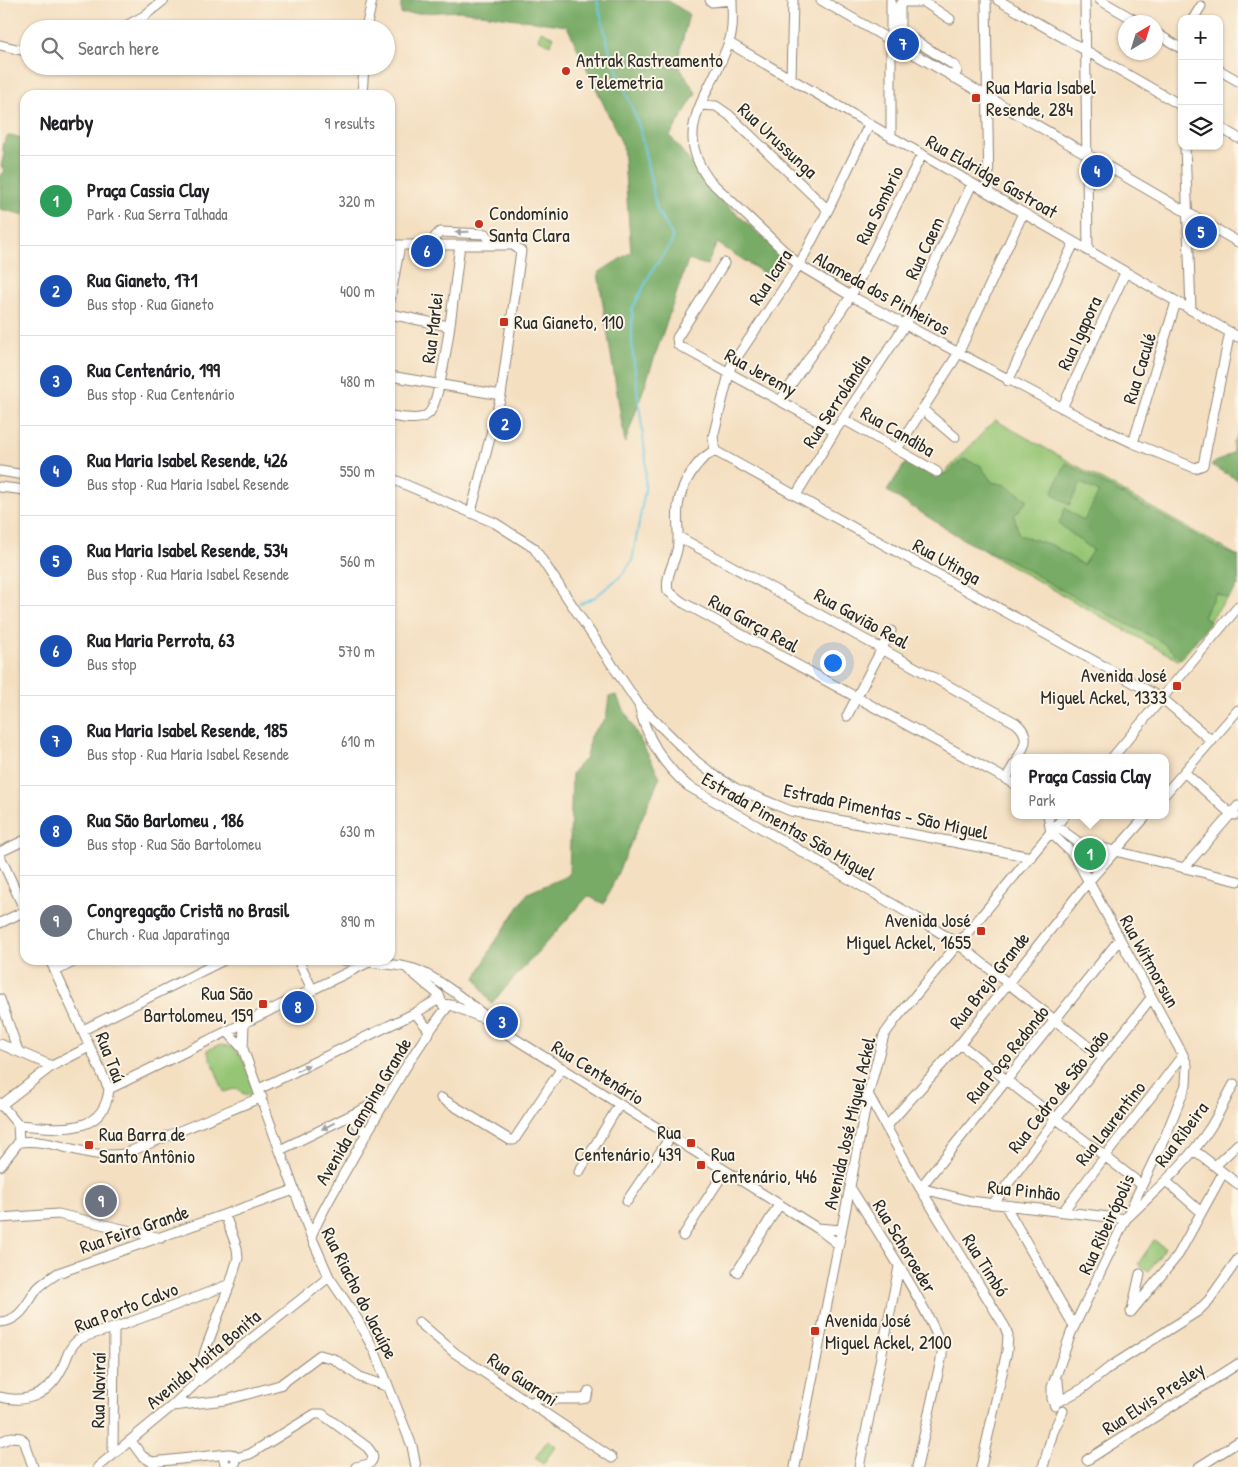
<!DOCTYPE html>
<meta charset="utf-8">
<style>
:root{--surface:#fff;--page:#f2f2f2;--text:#202124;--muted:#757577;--line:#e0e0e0;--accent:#c8321e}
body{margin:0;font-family:"Patrick Hand",sans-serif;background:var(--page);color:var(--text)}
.controls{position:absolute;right:15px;top:15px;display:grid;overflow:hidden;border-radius:10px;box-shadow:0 1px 4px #0004}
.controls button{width:45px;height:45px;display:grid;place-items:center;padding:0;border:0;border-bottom:1px solid var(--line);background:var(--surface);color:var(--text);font:25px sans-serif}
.compass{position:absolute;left:1118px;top:15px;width:45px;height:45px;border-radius:50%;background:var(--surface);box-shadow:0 1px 4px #0004;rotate:38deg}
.you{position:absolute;left:832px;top:662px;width:18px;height:18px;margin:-12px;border:4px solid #fff;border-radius:50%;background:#1a73e8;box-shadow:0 0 0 8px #1a73e833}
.badge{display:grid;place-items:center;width:32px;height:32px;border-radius:50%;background:var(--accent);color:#fff;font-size:16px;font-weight:700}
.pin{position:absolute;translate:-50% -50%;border:2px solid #fff;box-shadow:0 1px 5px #0006}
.popup{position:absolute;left:1011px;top:754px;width:158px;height:65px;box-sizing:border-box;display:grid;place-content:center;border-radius:10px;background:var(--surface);filter:drop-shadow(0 1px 4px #0005);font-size:16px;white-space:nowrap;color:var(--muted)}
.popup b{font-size:19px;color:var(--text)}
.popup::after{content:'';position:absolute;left:50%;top:100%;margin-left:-10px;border:10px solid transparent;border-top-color:var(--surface)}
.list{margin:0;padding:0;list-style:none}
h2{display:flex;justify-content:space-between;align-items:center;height:65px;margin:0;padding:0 20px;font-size:21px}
h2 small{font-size:16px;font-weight:400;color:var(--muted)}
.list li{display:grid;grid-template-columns:32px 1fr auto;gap:15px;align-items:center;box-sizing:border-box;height:90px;padding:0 20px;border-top:1px solid var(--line)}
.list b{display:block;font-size:19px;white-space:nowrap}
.list p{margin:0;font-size:16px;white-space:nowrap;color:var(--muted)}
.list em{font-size:16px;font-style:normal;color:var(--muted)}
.icon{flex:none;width:28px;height:28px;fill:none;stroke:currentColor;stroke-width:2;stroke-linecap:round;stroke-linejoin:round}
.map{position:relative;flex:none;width:1238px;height:1467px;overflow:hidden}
.search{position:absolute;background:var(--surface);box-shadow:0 1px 4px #0004;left:20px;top:20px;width:375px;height:55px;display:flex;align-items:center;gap:12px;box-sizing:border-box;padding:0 18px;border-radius:28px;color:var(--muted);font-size:19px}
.panel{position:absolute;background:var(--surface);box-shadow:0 1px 4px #0004;left:20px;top:90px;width:375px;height:875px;border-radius:15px}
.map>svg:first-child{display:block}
</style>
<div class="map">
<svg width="1238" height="1467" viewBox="0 0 1238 1467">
<rect width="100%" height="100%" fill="#fcf5e5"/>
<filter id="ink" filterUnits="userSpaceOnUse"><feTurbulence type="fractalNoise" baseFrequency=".02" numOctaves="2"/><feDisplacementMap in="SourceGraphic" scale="10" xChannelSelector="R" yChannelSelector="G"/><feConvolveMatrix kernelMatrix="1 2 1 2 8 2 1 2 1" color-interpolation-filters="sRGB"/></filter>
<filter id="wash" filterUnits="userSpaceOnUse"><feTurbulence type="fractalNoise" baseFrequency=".0096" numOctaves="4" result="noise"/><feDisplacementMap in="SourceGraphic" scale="20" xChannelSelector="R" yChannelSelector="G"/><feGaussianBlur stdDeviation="1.12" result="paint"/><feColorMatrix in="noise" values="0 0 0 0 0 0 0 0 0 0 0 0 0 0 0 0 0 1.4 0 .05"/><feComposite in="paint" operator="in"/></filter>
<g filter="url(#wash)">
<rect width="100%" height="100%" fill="#f4dfc1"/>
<path fill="#96c675" stroke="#607850" d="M541 31 554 37 550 45 538 39Z
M995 420 1238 556V585L1178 660 992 555 914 505Z
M1075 844 1099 851 1103 856 1097 864 1086 867 1072 847Z
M219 1045C245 1044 248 1076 255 1095L252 1097 242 1093 237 1088 224 1092 207 1050Z
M1154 1240 1165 1248 1149 1271 1138 1264Z
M548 1440 556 1446 543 1464 535 1458Z"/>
<path fill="#78ab66" stroke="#526b48" d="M401 0H667L689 14 677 63 696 93 670 136 718 197 784 256 773 279 717 243 707 265 688 260 625 443 598 273 631 252 623 146 567 26 460 11 401 14Z
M8 136 19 137 25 141V215L0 209V175L5 171 1 166 4 154 2 145Z
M1238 434V480L1211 465 1233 452V442Z
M963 459 980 465 992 482 1006 485 1028 500 1014 516 1019 535 1052 545 1083 565 1093 550 1059 524 1065 508 1084 521 1099 492 1081 483 1069 505 1052 493 1066 463 1222 550 1238 556V586L1228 599 1216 593 1203 616 1211 622 1181 659 1162 642 1056 587 1014 562 969 543 887 491 906 462 936 478 941 473 947 474Z
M616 695 660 777 604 904 588 896 491 1004 476 978 493 945 528 893 569 875 572 773 586 758 590 736 606 718 609 697Z"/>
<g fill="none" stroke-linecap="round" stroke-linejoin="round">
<path stroke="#62c4e0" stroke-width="2" d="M580 604 595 597 621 576 632 561 645 490 646 460 632 347V309L652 271 672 242V235L657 210 639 126 609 49 597 0"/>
</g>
</g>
<g filter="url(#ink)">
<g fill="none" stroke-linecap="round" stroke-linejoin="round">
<g stroke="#908576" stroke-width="11">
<path id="minor" d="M710 0 712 2 731 0
M732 0C732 14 734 29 729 42 712 93 670 128 709 180L799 265 851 296 1093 424 1133 443 1195 468 1203 465 1230 332
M821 0 1238 242
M891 0V137
M986 0 989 193
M998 0 1182 106
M1085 0 1088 251
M1100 0 1138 22
M950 19 924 2H903L900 5V29L902 32 955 66 957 71 954 78
M1193 19 1201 6
M120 29 144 16 164 0
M366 29 372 0
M1156 33 1182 49
M729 43 1238 337
M0 45 29 52
M1219 70 1238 81
M791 79 793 0
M362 95 364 66
M700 105 716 106 729 115 828 210
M1219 127 1238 138
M1185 146 1191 310
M390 245H513L521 251 501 395 471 512
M432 245 435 237 440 232 486 234 492 245
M724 263 677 338 678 345 835 431
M390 300 400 245
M390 314 448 326
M390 376 501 395
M1008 381 1074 243
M780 401 851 296 922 154
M1062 408 1125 273
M922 409 955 437
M390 416C401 417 419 422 428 414 444 401 456 273 460 245
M843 419 937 472
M1133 443 1176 302
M897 449 958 354 1023 213
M715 451 1163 699 1212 741
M715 451C696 458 680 488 678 507 676 521 680 536 677 550 674 564 665 576 668 591L682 602 1015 784
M715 451 713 437 731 366 799 265 828 210 869 125
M0 471 25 475
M390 478 495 523 534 548 639 705 696 761 717 777 737 789 791 811 1031 857
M0 487 25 490
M796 495 835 431 905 325 972 184
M679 537 1016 723C1030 735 1026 744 1018 758
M639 705C645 736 664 766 688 786L917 918 958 944 1103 1058
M847 716 891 631
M1112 758 1238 607
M1184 772 1231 814 1235 815
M1006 779 1015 763
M1165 794 1238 710
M1048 815 1051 833 1071 852 1078 862 1183 1055 1187 1065 1186 1085 1165 1137 1071 1333 1052 1387V1399L1055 1406
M1056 826 1078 842 1238 881
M0 852 25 840
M0 856 25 911
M1184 868 1238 806
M0 923 25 911
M298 960 313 991
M342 960C365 963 392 962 414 969 443 979 484 1016 509 1035L817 1228 838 1244
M408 969 439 995 442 1004 451 1005 485 1019
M56 971 77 960
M0 999 18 1051
M415 1013 429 1030
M244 1024 243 1049 311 1236 329 1277 356 1317 374 1350 412 1446 416 1467
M83 1030 224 960
M228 1032 243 1049
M0 1044 52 1066
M960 1044 1142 1185
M109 1089 367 963
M259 1089 415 1013 439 999
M869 1096 920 1188 1005 1327 1008 1335 1007 1351 981 1467
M441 1098 510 1140H514L562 1068
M0 1103 18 1125 19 1142
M0 1106 52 1066 89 1047
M349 1116 367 1134
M18 1125C53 1127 104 1139 109 1089L50 960
M886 1127 960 1044 1088 882 1147 815
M280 1150 388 1097
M1194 1150 1238 1184
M0 1166 19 1142C55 1138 88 1160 124 1154L262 1097
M1215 1166 1238 1144
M579 1172 619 1105
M1166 1181 1201 1212
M850 1187C867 1215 945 1332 942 1355L917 1467
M920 1188 970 1201 1126 1219C1156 1190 1187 1163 1210 1128 1219 1114 1226 1098 1234 1084
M920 1188 1119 940
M627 1201 671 1136
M993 1204 1057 1117 1151 998
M1005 1205 1074 1326
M1064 1210 1183 1055
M0 1218 58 1214 161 1238
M817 1228 841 1230
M311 1236C326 1202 346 1171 364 1138 390 1093 416 1047 448 1006
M683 1236 725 1171
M737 1272 779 1205
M1132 1310 1140 1274
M1131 1312 1178 1255 1223 1173
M0 1322C21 1321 27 1302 38 1288 44 1282 51 1278 58 1273L294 1190
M419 1322 455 1353 612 1458
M197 1382 205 1351 230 1284 238 1258 237 1248 225 1215
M1058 1382 1060 1401 1082 1389 1110 1367 1198 1311 1209 1300 1238 1259
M0 1397C28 1404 49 1394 62 1368 67 1359 68 1348 77 1341 87 1333 104 1332 116 1327 154 1314 192 1299 230 1284
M529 1403 538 1399H581L586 1398 589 1391
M172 1406 226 1400 280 1385 320 1355 334 1359 360 1377 386 1386
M131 1441 142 1456 152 1462 228 1454
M0 1442 12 1437 21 1438 25 1443 33 1467
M113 1453 114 1328
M224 1460a6 6 0 1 1 12 0a6 6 0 1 1-12 0Z
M236 1458 250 1454 315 1414H322L367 1447C372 1453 376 1457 369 1464L356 1467
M1087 1460 1238 1364
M98 1467 172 1406 197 1382 329 1277
M795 1467 868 1095 884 1035 895 1020 1065 815
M859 1467 899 1267
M1043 1467 1053 1432 1063 1411
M1199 1467 1238 1442"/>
</g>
<use href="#minor" stroke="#fff" stroke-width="9"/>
</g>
<defs><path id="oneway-solid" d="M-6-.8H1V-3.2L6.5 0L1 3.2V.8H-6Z" transform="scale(1.25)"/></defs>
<g fill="#a0a0a0">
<use href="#oneway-solid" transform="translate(462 232) rotate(179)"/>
<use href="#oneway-solid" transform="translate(303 1068) rotate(-26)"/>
<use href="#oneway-solid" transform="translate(328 1126) rotate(154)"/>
</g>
</g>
<g fill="#c8321e" stroke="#fcf5e5" stroke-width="2">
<circle cx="566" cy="71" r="5"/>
<rect x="971" y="93" width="10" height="10" rx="2.5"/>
<circle cx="479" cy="224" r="5"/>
<rect x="499" y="317" width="10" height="10" rx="2.5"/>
<rect x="1172" y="681" width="10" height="10" rx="2.5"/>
<rect x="976" y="926" width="10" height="10" rx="2.5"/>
<rect x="258" y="999" width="10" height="10" rx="2.5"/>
<rect x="686" y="1138" width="10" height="10" rx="2.5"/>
<rect x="84" y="1140" width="10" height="10" rx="2.5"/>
<rect x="696" y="1160" width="10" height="10" rx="2.5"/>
<rect x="810" y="1326" width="10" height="10" rx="2.5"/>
</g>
<g text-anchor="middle" stroke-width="4" stroke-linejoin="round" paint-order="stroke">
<g font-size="19" fill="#2b2b2b" stroke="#fcf5e5" text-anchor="start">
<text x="576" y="67">Antrak Rastreamento<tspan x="576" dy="22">e Telemetria</tspan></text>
<text x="986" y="94">Rua Maria Isabel<tspan x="986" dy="22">Resende, 284</tspan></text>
<text x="489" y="220">Condomínio<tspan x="489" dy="22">Santa Clara</tspan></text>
<text x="514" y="329">Rua Gianeto, 110</text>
<text x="1167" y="682" text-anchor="end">Avenida José<tspan x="1167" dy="22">Miguel Ackel, 1333</tspan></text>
<text x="971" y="927" text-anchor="end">Avenida José<tspan x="971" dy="22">Miguel Ackel, 1655</tspan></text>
<text x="253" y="1000" text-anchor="end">Rua São<tspan x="253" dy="22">Bartolomeu, 159</tspan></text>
<text x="681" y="1139" text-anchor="end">Rua<tspan x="681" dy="22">Centenário, 439</tspan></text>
<text x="99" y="1141">Rua Barra de<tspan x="99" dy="22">Santo Antônio</tspan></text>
<text x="711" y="1161">Rua<tspan x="711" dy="22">Centenário, 446</tspan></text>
<text x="825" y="1327">Avenida José<tspan x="825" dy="22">Miguel Ackel, 2100</tspan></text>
</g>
<g font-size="19" fill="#2b2b2b" stroke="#fcf5e5">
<text transform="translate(778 140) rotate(43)" y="7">Rua Urussunga</text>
<text transform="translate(992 176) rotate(30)" y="7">Rua Eldridge Gastroat</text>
<text transform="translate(879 205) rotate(-64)" y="7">Rua Sombrio</text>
<text transform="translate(924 248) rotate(-65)" y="7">Rua Caem</text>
<text transform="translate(770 277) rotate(-57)" y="7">Rua Icara</text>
<text transform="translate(882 293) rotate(29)" y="7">Alameda dos Pinheiros</text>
<text transform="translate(432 328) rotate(-83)" y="7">Rua Marlei</text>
<text transform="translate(1079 333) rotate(-65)" y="7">Rua Igapora</text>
<text transform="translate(1139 368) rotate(-73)" y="7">Rua Caculé</text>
<text transform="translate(761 372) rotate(29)" y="7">Rua Jeremy</text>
<text transform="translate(836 401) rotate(-57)" y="7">Rua Serrolândia</text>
<text transform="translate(898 431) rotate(30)" y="7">Rua Candiba</text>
<text transform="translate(947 561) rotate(29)" y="7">Rua Utinga</text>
<text transform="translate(862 618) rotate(29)" y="7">Rua Gavião Real</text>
<text transform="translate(754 623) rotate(29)" y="7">Rua Garça Real</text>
<text transform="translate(886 811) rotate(12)" y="7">Estrada Pimentas - São Miguel</text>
<text transform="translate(789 826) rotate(30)" y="7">Estrada Pimentas São Miguel</text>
<text transform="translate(1150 961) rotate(61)" y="7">Rua Witmorsun</text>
<text transform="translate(989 980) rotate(-52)" y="7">Rua Brejo Grande</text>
<text transform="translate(1007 1054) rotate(-51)" y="7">Rua Poço Redondo</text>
<text transform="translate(111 1057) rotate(69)" y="7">Rua Taú</text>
<text transform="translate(598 1072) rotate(32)" y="7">Rua Centenário</text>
<text transform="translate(1058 1091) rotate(-52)" y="7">Rua Cedro de São João</text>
<text transform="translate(363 1111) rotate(-59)" y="7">Avenida Campina Grande</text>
<text transform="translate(849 1123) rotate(-77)" y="7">Avenida José Miguel Ackel</text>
<text transform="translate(1110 1123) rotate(-52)" y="7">Rua Laurentino</text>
<text transform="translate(1181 1134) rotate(-53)" y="7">Rua Ribeira</text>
<text transform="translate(1024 1190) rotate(6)" y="7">Rua Pinhão</text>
<text transform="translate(1106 1224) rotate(-65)" y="7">Rua Ribeirópolis</text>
<text transform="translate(134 1229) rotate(-19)" y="7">Rua Feira Grande</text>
<text transform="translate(905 1246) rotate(59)" y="7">Rua Schoroeder</text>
<text transform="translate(986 1265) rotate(58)" y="7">Rua Timbó</text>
<text transform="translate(360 1293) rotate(63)" y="7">Rua Riacho do Jacuípe</text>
<text transform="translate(126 1307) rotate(-21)" y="7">Rua Porto Calvo</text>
<text transform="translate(203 1359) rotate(-40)" y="7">Avenida Moita Bonita</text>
<text transform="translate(523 1379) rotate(34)" y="7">Rua Guarani</text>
<text transform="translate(98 1390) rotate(-89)" y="7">Rua Naviraí</text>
<text transform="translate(1153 1398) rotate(-33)" y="7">Rua Elvis Presley</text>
</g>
</g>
</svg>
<div class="controls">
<button>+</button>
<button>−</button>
<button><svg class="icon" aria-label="layers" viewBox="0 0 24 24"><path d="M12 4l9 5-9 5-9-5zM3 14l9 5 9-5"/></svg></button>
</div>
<svg class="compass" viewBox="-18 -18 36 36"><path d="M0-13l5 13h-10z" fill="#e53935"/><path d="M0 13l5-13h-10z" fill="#757577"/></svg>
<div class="you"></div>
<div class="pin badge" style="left:1090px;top:854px;background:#2e9e5b">1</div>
<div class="popup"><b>Praça Cassia Clay</b>Park</div>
<div class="pin badge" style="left:505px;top:424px;background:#1a4fb4">2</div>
<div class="pin badge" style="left:502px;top:1022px;background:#1a4fb4">3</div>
<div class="pin badge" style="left:1097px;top:171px;background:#1a4fb4">4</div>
<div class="pin badge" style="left:1201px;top:232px;background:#1a4fb4">5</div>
<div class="pin badge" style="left:427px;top:251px;background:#1a4fb4">6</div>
<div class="pin badge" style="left:903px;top:44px;background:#1a4fb4">7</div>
<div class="pin badge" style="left:298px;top:1007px;background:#1a4fb4">8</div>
<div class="pin badge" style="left:101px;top:1201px;background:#6b7280">9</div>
<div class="search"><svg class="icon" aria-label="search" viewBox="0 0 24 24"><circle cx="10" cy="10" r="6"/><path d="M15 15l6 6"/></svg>Search here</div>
<section class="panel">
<h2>Nearby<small>9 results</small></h2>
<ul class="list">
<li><span class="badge" style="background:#2e9e5b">1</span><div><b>Praça Cassia Clay</b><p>Park · Rua Serra Talhada</p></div><em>320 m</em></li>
<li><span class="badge" style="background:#1a4fb4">2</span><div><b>Rua Gianeto, 171</b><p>Bus stop · Rua Gianeto</p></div><em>400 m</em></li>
<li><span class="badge" style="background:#1a4fb4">3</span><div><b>Rua Centenário, 199</b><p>Bus stop · Rua Centenário</p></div><em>480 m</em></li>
<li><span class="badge" style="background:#1a4fb4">4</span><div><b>Rua Maria Isabel Resende, 426</b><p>Bus stop · Rua Maria Isabel Resende</p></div><em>550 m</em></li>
<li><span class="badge" style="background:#1a4fb4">5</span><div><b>Rua Maria Isabel Resende, 534</b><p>Bus stop · Rua Maria Isabel Resende</p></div><em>560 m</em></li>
<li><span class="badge" style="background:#1a4fb4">6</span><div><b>Rua Maria Perrota, 63</b><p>Bus stop</p></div><em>570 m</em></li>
<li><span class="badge" style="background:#1a4fb4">7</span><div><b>Rua Maria Isabel Resende, 185</b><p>Bus stop · Rua Maria Isabel Resende</p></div><em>610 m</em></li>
<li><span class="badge" style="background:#1a4fb4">8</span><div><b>Rua São Barlomeu , 186</b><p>Bus stop · Rua São Bartolomeu</p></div><em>630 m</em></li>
<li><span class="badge" style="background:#6b7280">9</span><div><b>Congregação Cristã no Brasil</b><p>Church · Rua Japaratinga</p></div><em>890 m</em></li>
</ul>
</section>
</div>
